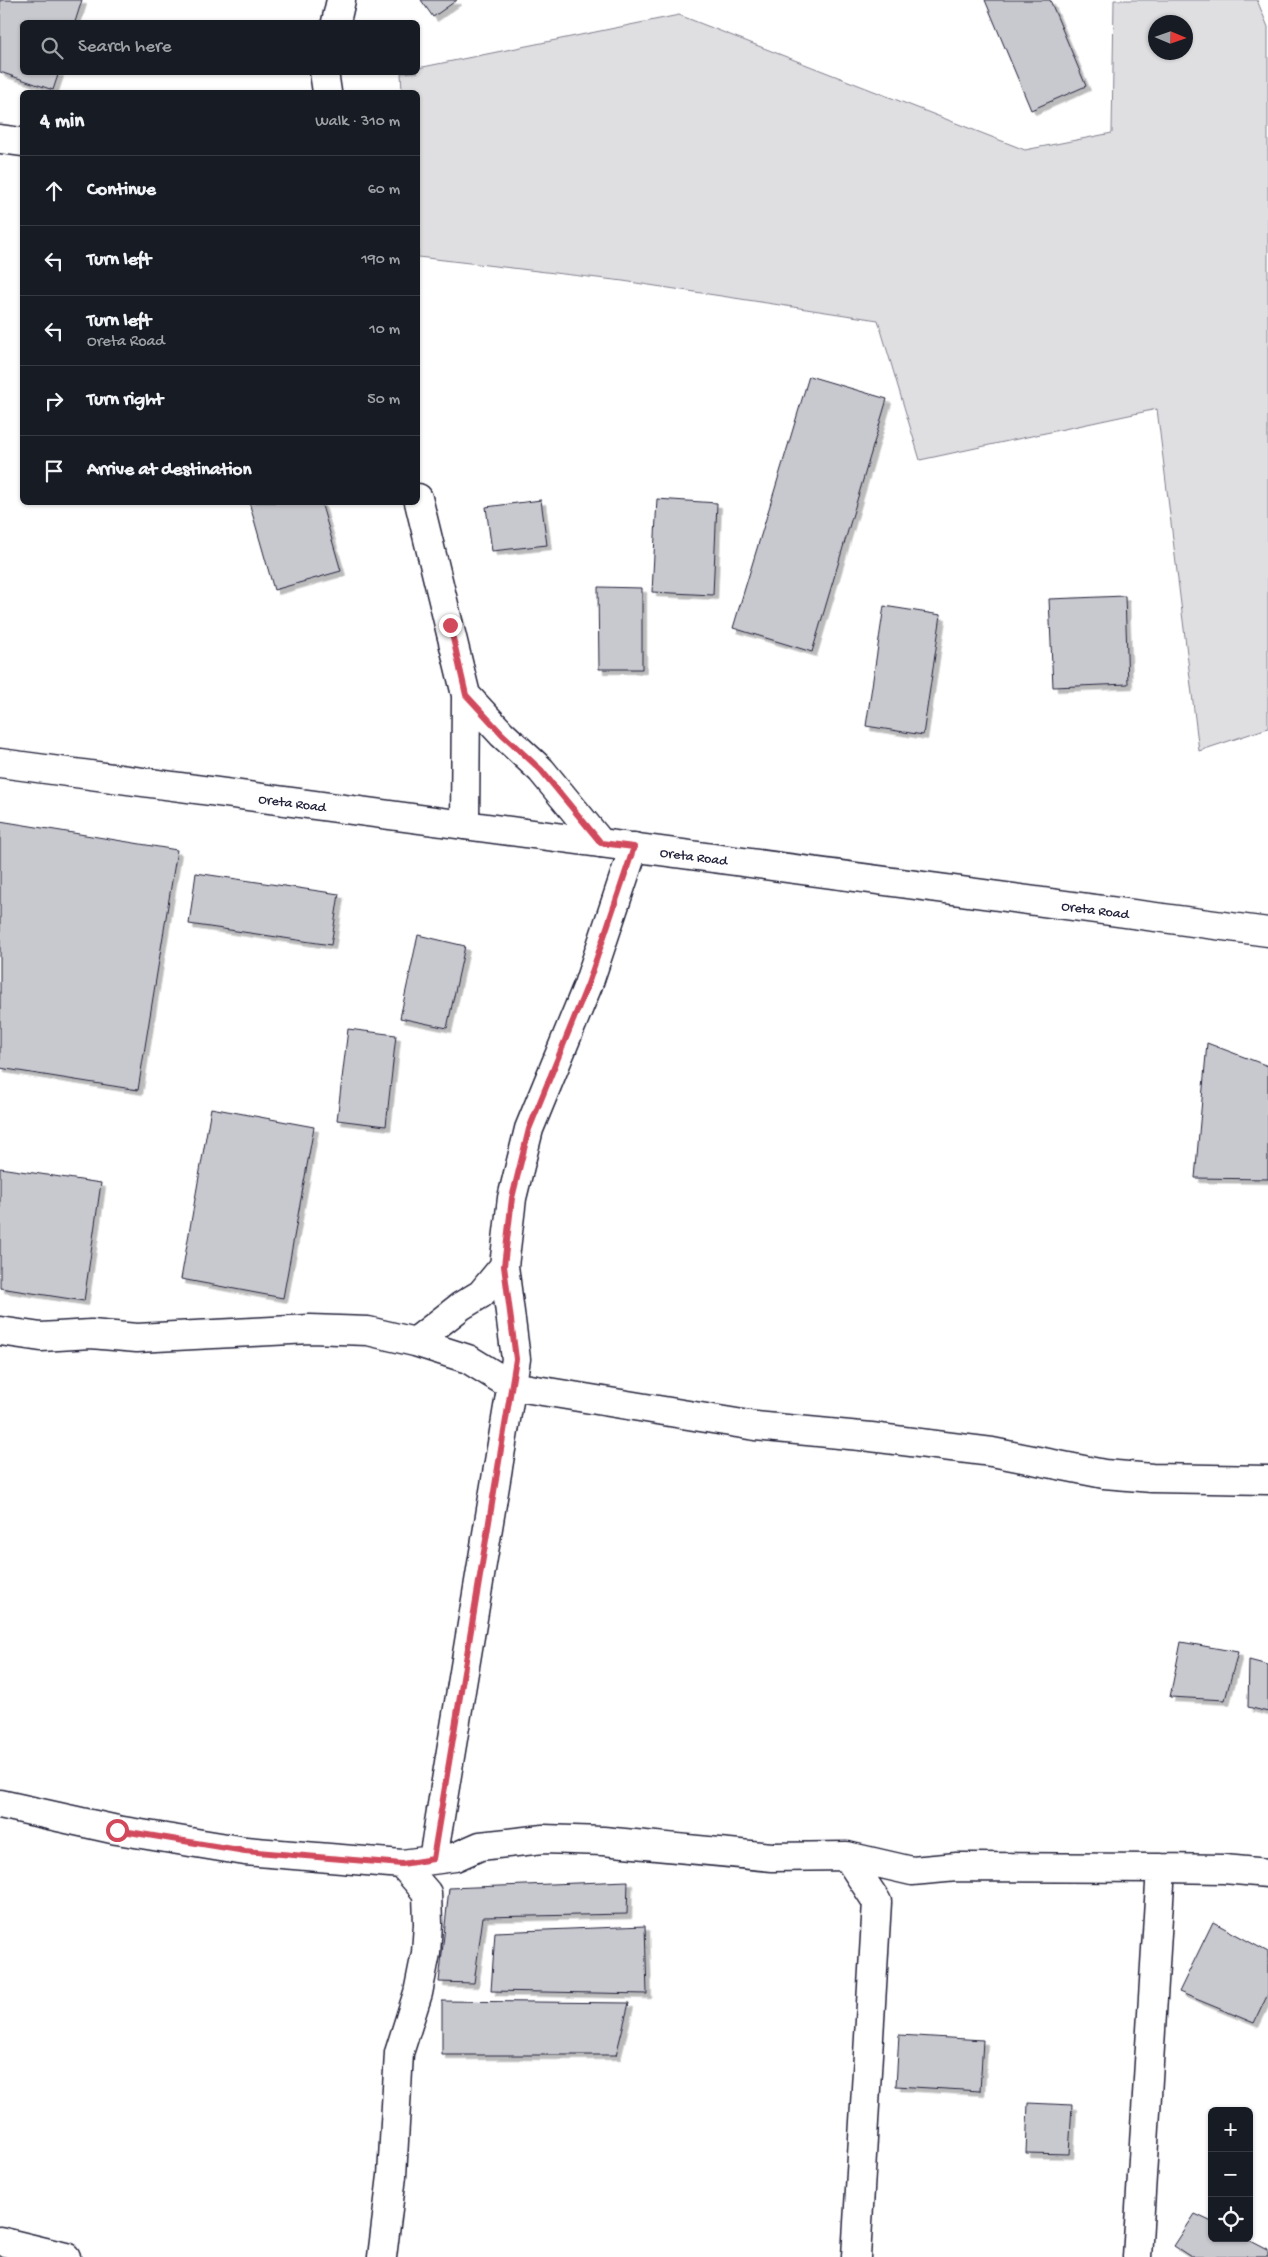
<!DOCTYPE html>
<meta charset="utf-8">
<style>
:root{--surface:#171b24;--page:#20242c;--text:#f1f3f6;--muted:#9ea1a6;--line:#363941}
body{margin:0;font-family:"Gochi Hand",sans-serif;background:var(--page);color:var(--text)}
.controls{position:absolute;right:15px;bottom:15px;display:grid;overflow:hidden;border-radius:8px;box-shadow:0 1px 4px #0004}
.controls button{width:45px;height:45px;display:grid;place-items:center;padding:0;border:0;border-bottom:1px solid var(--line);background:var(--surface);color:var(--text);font:25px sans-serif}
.compass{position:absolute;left:1148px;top:15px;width:45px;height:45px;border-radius:50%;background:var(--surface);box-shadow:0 1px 4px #0004;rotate:92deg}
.stop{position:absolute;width:15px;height:15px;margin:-11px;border:4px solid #d1495b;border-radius:50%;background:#fff}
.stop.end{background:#d1495b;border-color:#fff;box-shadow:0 1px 5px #0008}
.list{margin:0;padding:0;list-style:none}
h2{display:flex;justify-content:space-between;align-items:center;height:65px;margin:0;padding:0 20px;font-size:21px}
h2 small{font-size:16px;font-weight:400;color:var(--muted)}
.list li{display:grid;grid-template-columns:32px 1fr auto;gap:15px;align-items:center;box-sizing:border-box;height:70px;padding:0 20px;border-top:1px solid var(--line)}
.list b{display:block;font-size:19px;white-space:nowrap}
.list p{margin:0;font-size:16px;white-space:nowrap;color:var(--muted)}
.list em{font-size:16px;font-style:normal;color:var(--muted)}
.icon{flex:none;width:28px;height:28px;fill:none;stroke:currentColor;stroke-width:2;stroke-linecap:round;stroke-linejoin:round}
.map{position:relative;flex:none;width:1268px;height:2257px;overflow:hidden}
.search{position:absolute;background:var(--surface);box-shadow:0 1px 4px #0004;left:20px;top:20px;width:400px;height:55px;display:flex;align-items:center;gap:12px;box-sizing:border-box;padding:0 18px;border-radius:8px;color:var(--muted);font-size:19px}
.panel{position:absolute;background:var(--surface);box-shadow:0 1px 4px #0004;left:20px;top:90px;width:400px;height:415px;border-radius:8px}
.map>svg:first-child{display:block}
</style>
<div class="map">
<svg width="1268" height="2257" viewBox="0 0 1268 2257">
<defs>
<filter id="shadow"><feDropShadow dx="4.5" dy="4.5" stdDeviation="0" flood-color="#0004"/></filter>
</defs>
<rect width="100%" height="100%" fill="#fff"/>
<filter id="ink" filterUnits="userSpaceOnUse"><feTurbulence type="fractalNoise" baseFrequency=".02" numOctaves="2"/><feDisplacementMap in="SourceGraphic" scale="10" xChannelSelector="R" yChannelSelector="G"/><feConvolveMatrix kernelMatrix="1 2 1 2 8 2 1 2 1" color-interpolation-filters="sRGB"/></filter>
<g filter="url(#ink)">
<path fill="#dfdfe2" stroke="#80808e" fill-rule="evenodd" d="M1114 0H1257L1268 27V728L1199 751 1157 409 920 460 878 320 623 281 418 257V92H402L401 73 418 72V68L679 15 1025 150 1112 133ZM1156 22H1186V52H1156Z"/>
<path fill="#c8c8cf" stroke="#22223b" filter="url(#shadow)" d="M0 0H82L75 22H22V72H59L53 90 0 72Z
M421 0H457L433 17Z
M985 0H1050L1086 86 1031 110Z
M809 376 887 399 812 652 733 628Z
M657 499 717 503 713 595 652 592Z
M541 500 547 545 492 551 486 507Z
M249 502H321L341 571 274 590Z
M598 587 642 588V669H599Z
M1125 596 1128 684 1053 687 1049 599Z
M884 606 941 615 923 735 866 726Z
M0 821 177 850 138 1090 0 1068Z
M196 873 339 894 331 945 189 924Z
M418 935 465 946 447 1028 400 1018Z
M348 1029 396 1035 386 1126 337 1120Z
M1207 1043 1268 1066V1179L1195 1178Z
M211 1108 314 1127 283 1298 181 1279Z
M0 1168 101 1183 84 1301 0 1288Z
M1181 1642 1238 1652 1225 1700 1170 1697Z
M1249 1660 1268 1665V1712L1248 1707Z
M628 1881 627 1914 483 1917 474 1983 439 1982 449 1888Z
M1213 1922 1268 1952V1994L1254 2023 1179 1992Z
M645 1926 647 1994 491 1991 495 1932Z
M442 2001 629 2003 616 2055H442Z
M899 2035 983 2040 980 2091 896 2086Z
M1028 2103 1072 2105 1069 2154 1026 2153Z
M1195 2214 1212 2222V2238H1245L1268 2250V2257H1191L1174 2246Z"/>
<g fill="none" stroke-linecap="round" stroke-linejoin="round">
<g stroke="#22223b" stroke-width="31">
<path id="minor" d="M336 22 341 0
M324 72 327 92
M0 139 22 142
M418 498 466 695 465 825
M466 695 502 734 541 770 601 843
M0 1331 41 1337 91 1334 137 1338 310 1329 368 1331 415 1342 468 1359 512 1386 755 1426 871 1437 992 1452 1104 1474 1152 1478 1268 1480
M415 1342 461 1306 481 1294 504 1266
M0 1804 117 1830 245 1851 402 1864 455 1857 480 1846 543 1839 603 1841 772 1857 847 1856 912 1871 957 1867 1161 1868 1224 1869 1268 1873
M847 1856 877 1902 856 2257
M433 1859 516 1359 504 1266 512 1198 529 1129 588 985 634 847
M0 2241 66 2257
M382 2257 392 2176 399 2053 418 1993 426 1953 428 1924 427 1893 402 1864
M1137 2257 1161 1868"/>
</g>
<g stroke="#22223b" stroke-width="31">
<g id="tertiary">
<path id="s1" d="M0 763 1268 932"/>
</g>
</g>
<use href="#minor" stroke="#fff" stroke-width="28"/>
<use href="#tertiary" stroke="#fff" stroke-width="28"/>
</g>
</g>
<g fill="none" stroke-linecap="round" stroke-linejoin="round" filter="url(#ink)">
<path stroke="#d1495b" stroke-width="6" d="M117 1830 245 1851 402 1864 433 1859 516 1359 504 1266 512 1198 529 1129 588 984 634 847 601 843 541 770 502 734 466 695 450 625"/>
</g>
<g text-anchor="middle" stroke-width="4" stroke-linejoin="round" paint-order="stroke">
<g font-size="14" fill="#22223b" stroke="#fff">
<text dy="5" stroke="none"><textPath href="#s1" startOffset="295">Oreta Road</textPath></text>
<text dy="5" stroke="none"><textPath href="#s1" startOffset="700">Oreta Road</textPath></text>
<text dy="5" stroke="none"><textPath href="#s1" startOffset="1105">Oreta Road</textPath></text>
</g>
</g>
</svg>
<div class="controls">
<button>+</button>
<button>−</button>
<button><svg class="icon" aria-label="locate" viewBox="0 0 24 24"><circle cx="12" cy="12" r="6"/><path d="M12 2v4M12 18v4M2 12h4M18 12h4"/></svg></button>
</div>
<svg class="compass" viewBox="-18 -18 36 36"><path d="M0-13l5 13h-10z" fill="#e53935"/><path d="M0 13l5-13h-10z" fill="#9ea1a6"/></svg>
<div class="stop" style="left:117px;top:1830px"></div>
<div class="stop end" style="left:450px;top:625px"></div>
<div class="search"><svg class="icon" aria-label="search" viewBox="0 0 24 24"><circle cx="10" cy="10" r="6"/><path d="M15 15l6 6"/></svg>Search here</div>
<section class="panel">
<h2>4 min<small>Walk · 310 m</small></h2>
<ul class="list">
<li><svg class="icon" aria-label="ahead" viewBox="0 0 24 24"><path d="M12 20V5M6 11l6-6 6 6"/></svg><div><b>Continue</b></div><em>60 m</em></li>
<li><svg class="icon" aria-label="left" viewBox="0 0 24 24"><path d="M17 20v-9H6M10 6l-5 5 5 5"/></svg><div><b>Turn left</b></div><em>190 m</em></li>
<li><svg class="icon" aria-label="left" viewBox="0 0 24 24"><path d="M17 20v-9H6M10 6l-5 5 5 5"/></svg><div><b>Turn left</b><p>Oreta Road</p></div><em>10 m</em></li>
<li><svg class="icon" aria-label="right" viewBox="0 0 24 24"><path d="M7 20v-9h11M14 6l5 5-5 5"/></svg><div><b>Turn right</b></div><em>50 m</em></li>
<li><svg class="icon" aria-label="arrive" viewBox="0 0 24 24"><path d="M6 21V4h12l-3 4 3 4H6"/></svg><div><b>Arrive at destination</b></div></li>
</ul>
</section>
</div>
